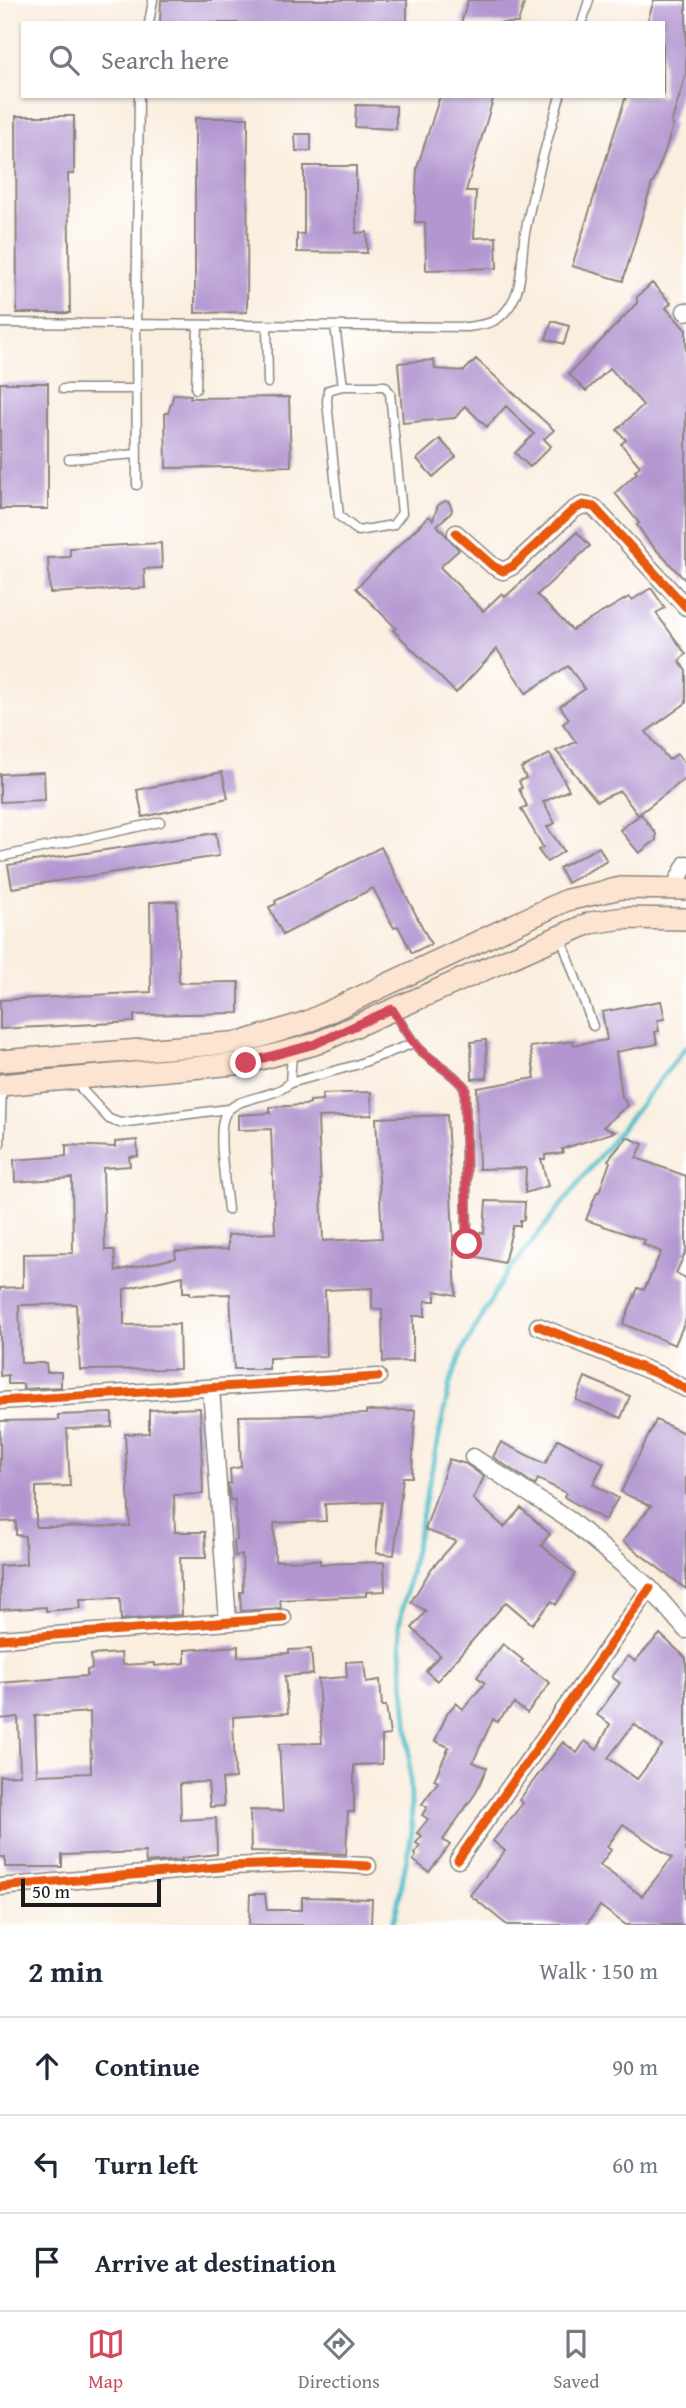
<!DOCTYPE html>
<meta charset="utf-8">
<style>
:root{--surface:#fff;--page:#f6f6f7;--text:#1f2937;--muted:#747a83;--line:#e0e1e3;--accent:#d1495b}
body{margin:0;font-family:"Gentium Book Plus",serif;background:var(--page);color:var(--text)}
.scale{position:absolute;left:21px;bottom:18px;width:140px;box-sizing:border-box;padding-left:7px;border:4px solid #1c1c1c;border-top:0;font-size:19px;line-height:24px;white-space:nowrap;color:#1c1c1c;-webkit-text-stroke:5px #fff;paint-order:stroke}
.stop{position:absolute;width:21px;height:21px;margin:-16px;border:5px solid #d1495b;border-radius:50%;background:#fff}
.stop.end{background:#d1495b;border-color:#fff;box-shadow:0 2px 7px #0008}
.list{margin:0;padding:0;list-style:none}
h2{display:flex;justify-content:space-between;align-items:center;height:91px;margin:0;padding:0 28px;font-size:30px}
h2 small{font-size:23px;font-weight:400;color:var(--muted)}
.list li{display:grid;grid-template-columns:46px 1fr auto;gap:21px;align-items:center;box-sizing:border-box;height:98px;padding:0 28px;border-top:2px solid var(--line)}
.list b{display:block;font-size:26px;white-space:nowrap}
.list em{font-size:23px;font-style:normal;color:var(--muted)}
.icon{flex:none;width:38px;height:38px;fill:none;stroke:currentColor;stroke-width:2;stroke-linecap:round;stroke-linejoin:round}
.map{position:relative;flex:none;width:686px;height:1925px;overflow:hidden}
.search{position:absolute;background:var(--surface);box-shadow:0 2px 5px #0004;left:21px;right:21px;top:21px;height:77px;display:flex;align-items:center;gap:18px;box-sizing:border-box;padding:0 24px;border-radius:0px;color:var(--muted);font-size:26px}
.sheet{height:385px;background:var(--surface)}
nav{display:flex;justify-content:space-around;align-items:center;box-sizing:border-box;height:98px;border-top:2px solid var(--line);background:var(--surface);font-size:19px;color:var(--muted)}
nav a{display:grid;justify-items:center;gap:4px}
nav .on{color:var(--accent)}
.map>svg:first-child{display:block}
</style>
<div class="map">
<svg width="686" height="1925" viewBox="0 0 686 1925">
<rect width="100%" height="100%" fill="#fff"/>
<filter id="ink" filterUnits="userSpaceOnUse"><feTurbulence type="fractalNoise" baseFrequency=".0143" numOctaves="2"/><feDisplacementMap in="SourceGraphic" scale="14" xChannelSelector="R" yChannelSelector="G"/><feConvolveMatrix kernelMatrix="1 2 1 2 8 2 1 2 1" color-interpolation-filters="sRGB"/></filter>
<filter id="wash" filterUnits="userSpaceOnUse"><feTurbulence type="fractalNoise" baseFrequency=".00686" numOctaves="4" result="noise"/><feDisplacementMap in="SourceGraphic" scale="28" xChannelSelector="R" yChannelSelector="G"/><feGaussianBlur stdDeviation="1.57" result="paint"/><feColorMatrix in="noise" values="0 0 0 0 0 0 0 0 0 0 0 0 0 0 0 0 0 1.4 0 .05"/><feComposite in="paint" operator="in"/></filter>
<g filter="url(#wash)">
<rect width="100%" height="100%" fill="#faeedf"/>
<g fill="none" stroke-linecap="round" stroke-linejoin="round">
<path stroke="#51bec9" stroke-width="5" d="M392 1925 396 1912 412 1832 409 1744 399 1626 450 1383 462 1352 502 1280 686 1047"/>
</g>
<g id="blocks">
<path fill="#b396d0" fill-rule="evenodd" d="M161 0H407V23H160Z
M468 0H525L518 23H461Z
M654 0H686V74L671 124 673 125 666 148 653 183H652L623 281 572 266 626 96H663V23H647Z
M440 96H494L466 191H476L474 238 496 237 497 268 426 270 425 222H415L417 168Z
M356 105 396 106V129L355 127Z
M16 116H74V174H68L70 313H17Z
M195 118H248L247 312 195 313Z
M295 134H311V151H296Z
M304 166H356V233L367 232V253L297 252V234H304Z
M652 283 671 303 666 308 686 330V581L648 541 637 525 639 523 615 493 637 473 635 471 640 466 621 444 626 440 617 430 643 405 610 368 586 391 569 374 637 303V297Z
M552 321 569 326 564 344 546 339Z
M476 359 554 430 544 439 551 446 530 467 515 453 534 434 506 406 487 427 465 406 455 418 403 423 398 363 434 360 435 369 464 371Z
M0 383H48V509H0Z
M174 394 191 395 190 398 289 397 291 466 166 468 165 413H168Z
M440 439 456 457 433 477 417 459Z
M445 501 449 502 452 509 451 513 437 525 459 550 440 567 483 611 502 593 505 597 577 532 590 546 537 595 572 630 629 597 632 600 651 588 665 608 656 613 686 654 679 661 686 671V703L646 732 669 760 677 754 686 765V778L638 815 620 791 597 801 556 751 576 742 563 724 569 719 560 706 585 689 568 666 526 693 497 649 456 693 393 630 396 628 356 588 429 516 433 520 438 505Z
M161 543 162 568 144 569 145 588 50 593 48 558 70 557V548Z
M550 754 569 790 543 802 555 823 547 827 564 851 547 862 538 850 543 847 521 809 527 806 519 789 522 788 519 781 526 778 521 768Z
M44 772 45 800 0 802V774Z
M222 772 228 798 143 817 137 790Z
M641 814 656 834V840L639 853 620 830Z
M216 833 219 856 12 888 8 865Z
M381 847 431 944 412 953 398 926 394 928 373 888 283 935 269 907 276 904 275 901Z
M599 847 607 861 567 883 559 868Z
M177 901 179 983 239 982V1013L134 1015V1022L0 1029V1000L151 992 150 902Z
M661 1001 665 1019 657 1020 659 1031 655 1032 657 1044 616 1052 622 1097 628 1105 603 1127 615 1132 562 1149 563 1153 545 1155V1159H541L548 1186 525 1193 526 1168 479 1169 477 1088 535 1078 530 1047 573 1041V1045L607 1040 602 1012Z
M486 1040 487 1078 472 1079 471 1042Z
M371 1092 372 1115 318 1117 323 1241 382 1238 376 1118 447 1115 456 1295 435 1291V1301H425V1316H413V1361L383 1362 382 1309H372V1288L325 1290 327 1356 269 1358V1369H234L230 1294 190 1295V1292H183V1276L124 1289V1325L179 1324 180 1369 80 1370 76 1304 19 1305 21 1363H46L47 1372H61V1387L23 1389V1384H8V1375L0 1376V1288L23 1287V1254L73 1253 72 1178 15 1182 14 1160 66 1156V1145L115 1147V1142L137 1140 138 1156 129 1157 130 1166 103 1168 105 1250H114L116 1271 176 1258 175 1251 228 1249V1235L275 1233 271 1129 238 1130V1115L270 1113V1107L305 1105 310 1103V1101L322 1100V1094Z
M627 1137 643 1144 636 1158 686 1176V1251L676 1273 686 1278V1319L675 1345 623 1324 638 1288 644 1290 661 1252 643 1244 645 1240 586 1220 597 1192H599L610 1162 608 1160Z
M486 1201 525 1202 524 1220H520V1226H513L504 1263 474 1256 480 1232 484 1233Z
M585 1377 630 1396 621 1418 576 1400Z
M200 1408 203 1494 174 1495 175 1532H205L206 1558H180L182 1615 121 1620 120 1598 80 1599 81 1608 46 1611V1607L0 1610V1566L26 1564 25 1536 16 1535V1521L0 1522V1421L58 1420V1415L112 1413V1427L67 1429 70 1486 36 1487V1527L130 1526 125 1434 149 1433V1410Z
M415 1410 412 1477H403L394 1555 376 1553 382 1502 325 1504 326 1521 274 1523 275 1561 320 1560V1564L384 1562 385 1591 366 1592V1596L280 1600 281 1608 241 1611 240 1592H243L242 1555 235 1556 234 1540H237L235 1500H230L228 1484 231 1483 230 1469 241 1467 239 1416 366 1414V1411Z
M656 1420 686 1434V1589L623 1541 651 1506 621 1492Z
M558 1439 604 1463 593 1484 618 1498 605 1520 564 1497 566 1493 538 1479 535 1485 493 1457 501 1442 545 1464Z
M449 1459 466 1464 484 1477 473 1499 504 1527 521 1508 550 1534 541 1545 575 1574 556 1605 552 1601 532 1624 506 1602 437 1681 426 1671 440 1655 412 1628 426 1611 411 1602 431 1569 456 1541 425 1530Z
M660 1634 686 1658V1925H626L600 1906 586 1925H507L470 1895 505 1851 493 1841 523 1803 519 1800 563 1742 577 1753 585 1741 597 1750 610 1724 597 1715 620 1683 612 1677 628 1656 635 1661ZM634 1724 662 1746 637 1779 608 1758ZM623 1824 672 1858 642 1896 600 1865 611 1850 607 1847Z
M503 1644 523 1660 521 1662 550 1683 527 1713 514 1703 497 1722 493 1719 473 1762 487 1768 475 1794 443 1840 450 1845 429 1872 413 1860 416 1856 414 1854 420 1846 416 1843 422 1836 417 1833 428 1819 422 1815 427 1807 422 1804 438 1782 434 1780 449 1747 435 1741 448 1712 456 1703 463 1709 485 1683 477 1677Z
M238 1646V1657L289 1653V1650L311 1649 313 1674 285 1676 288 1713 233 1717 235 1778 222 1779 224 1806 210 1807 208 1782 180 1783 181 1820 216 1818 217 1854 182 1858V1860L146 1863 145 1852 62 1855V1867H5V1857H0V1776L20 1775 18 1717 0 1719V1683L87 1676V1670L92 1669 91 1655 121 1653 122 1665 155 1663V1666L185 1663V1650ZM90 1712 91 1773 37 1775 35 1716Z
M364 1661 366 1682 380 1680 382 1706H386L390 1735 382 1736V1764L354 1765V1812H348L346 1854 251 1851 250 1810 283 1811 279 1744 322 1743 318 1679 347 1677 346 1662Z
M250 1894H265L267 1910H302V1897L372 1899 371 1925H249Z"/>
</g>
</g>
<g filter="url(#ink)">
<use href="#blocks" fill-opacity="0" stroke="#8b857e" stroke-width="2"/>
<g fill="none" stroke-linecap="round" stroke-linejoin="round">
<g stroke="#8b857e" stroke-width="11">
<path id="lane" d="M149 23 153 0
M582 23 589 0
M0 323 468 327C485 324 495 324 506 311 525 289 520 259 525 233 534 186 547 141 560 96
M267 325 268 383
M335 326 343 386 328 390 327 402 339 516 358 531 393 525 402 513 390 393 385 386H343
M63 389H137
M196 389 198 325
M69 459 137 454
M137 485 136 324 139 96
M0 857 160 822
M561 938 593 1026
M393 1011C403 1026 412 1044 427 1056 443 1069 451 1071 465 1088L467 1244
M75 1082 109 1119 120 1123 228 1109
M290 1083 356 1065 414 1043
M0 1144 2 1088
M228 1210C226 1188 217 1136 224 1117 227 1109 232 1107 239 1103 255 1096 277 1095 290 1083L292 1053"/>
</g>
<g stroke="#8b857e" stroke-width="19">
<path id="street" d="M685 311 686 312
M456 533 493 566 503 571 513 566 573 510 583 505 594 507 686 607
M674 888 686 864
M538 1326 660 1375 686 1389
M211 1388 228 1622
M0 1401 378 1377
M473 1457 571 1521 650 1588 686 1630
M0 1639 283 1618
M458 1860 650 1588
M0 1887 231 1866 306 1863 368 1866"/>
</g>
<g stroke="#8b857e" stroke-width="24">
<path id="secondary" d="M0 1061 243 1042 307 1022 567 900 621 888 686 889
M0 1085 246 1063 315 1044 590 923 624 918 686 919"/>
</g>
<use href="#lane" stroke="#fff" stroke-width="8"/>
<use href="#street" stroke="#fff" stroke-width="16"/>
<use href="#secondary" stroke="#fde4d1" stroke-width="21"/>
<g stroke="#fff" stroke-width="13">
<path id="cycleway" d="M456 533 493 566 503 571 513 566 573 510 583 505 594 507 686 607
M538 1326 660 1375 686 1389
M0 1401 378 1377
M0 1639 283 1618
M458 1860 650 1588
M0 1887 231 1866 306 1863 368 1866"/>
</g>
<use href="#cycleway" stroke="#e8590c" stroke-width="9"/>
</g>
</g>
<g fill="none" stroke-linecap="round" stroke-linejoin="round" filter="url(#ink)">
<path stroke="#d1495b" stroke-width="9" d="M246 1063 315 1044 392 1009C402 1024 411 1043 426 1055 441 1068 451 1071 465 1088L467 1244"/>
</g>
</svg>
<div class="scale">50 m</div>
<div class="stop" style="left:467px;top:1244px"></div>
<div class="stop end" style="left:246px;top:1063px"></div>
<div class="search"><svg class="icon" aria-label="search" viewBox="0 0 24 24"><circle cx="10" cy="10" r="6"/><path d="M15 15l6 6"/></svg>Search here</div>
</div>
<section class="sheet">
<h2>2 min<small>Walk · 150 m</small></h2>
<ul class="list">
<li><svg class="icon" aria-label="ahead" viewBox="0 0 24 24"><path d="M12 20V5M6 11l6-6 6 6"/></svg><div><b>Continue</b></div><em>90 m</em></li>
<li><svg class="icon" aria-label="left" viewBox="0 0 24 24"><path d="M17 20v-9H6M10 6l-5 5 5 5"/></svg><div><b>Turn left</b></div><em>60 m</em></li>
<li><svg class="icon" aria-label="arrive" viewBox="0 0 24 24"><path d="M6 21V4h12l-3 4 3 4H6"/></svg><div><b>Arrive at destination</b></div></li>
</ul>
</section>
<nav>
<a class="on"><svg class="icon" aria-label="map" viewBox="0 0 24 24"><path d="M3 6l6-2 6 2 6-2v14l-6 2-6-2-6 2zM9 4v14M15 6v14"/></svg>Map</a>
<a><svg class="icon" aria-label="directions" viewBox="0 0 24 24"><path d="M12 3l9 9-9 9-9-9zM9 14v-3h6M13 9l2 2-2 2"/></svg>Directions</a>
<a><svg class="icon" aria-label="saved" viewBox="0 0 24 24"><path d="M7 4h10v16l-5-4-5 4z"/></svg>Saved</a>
</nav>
